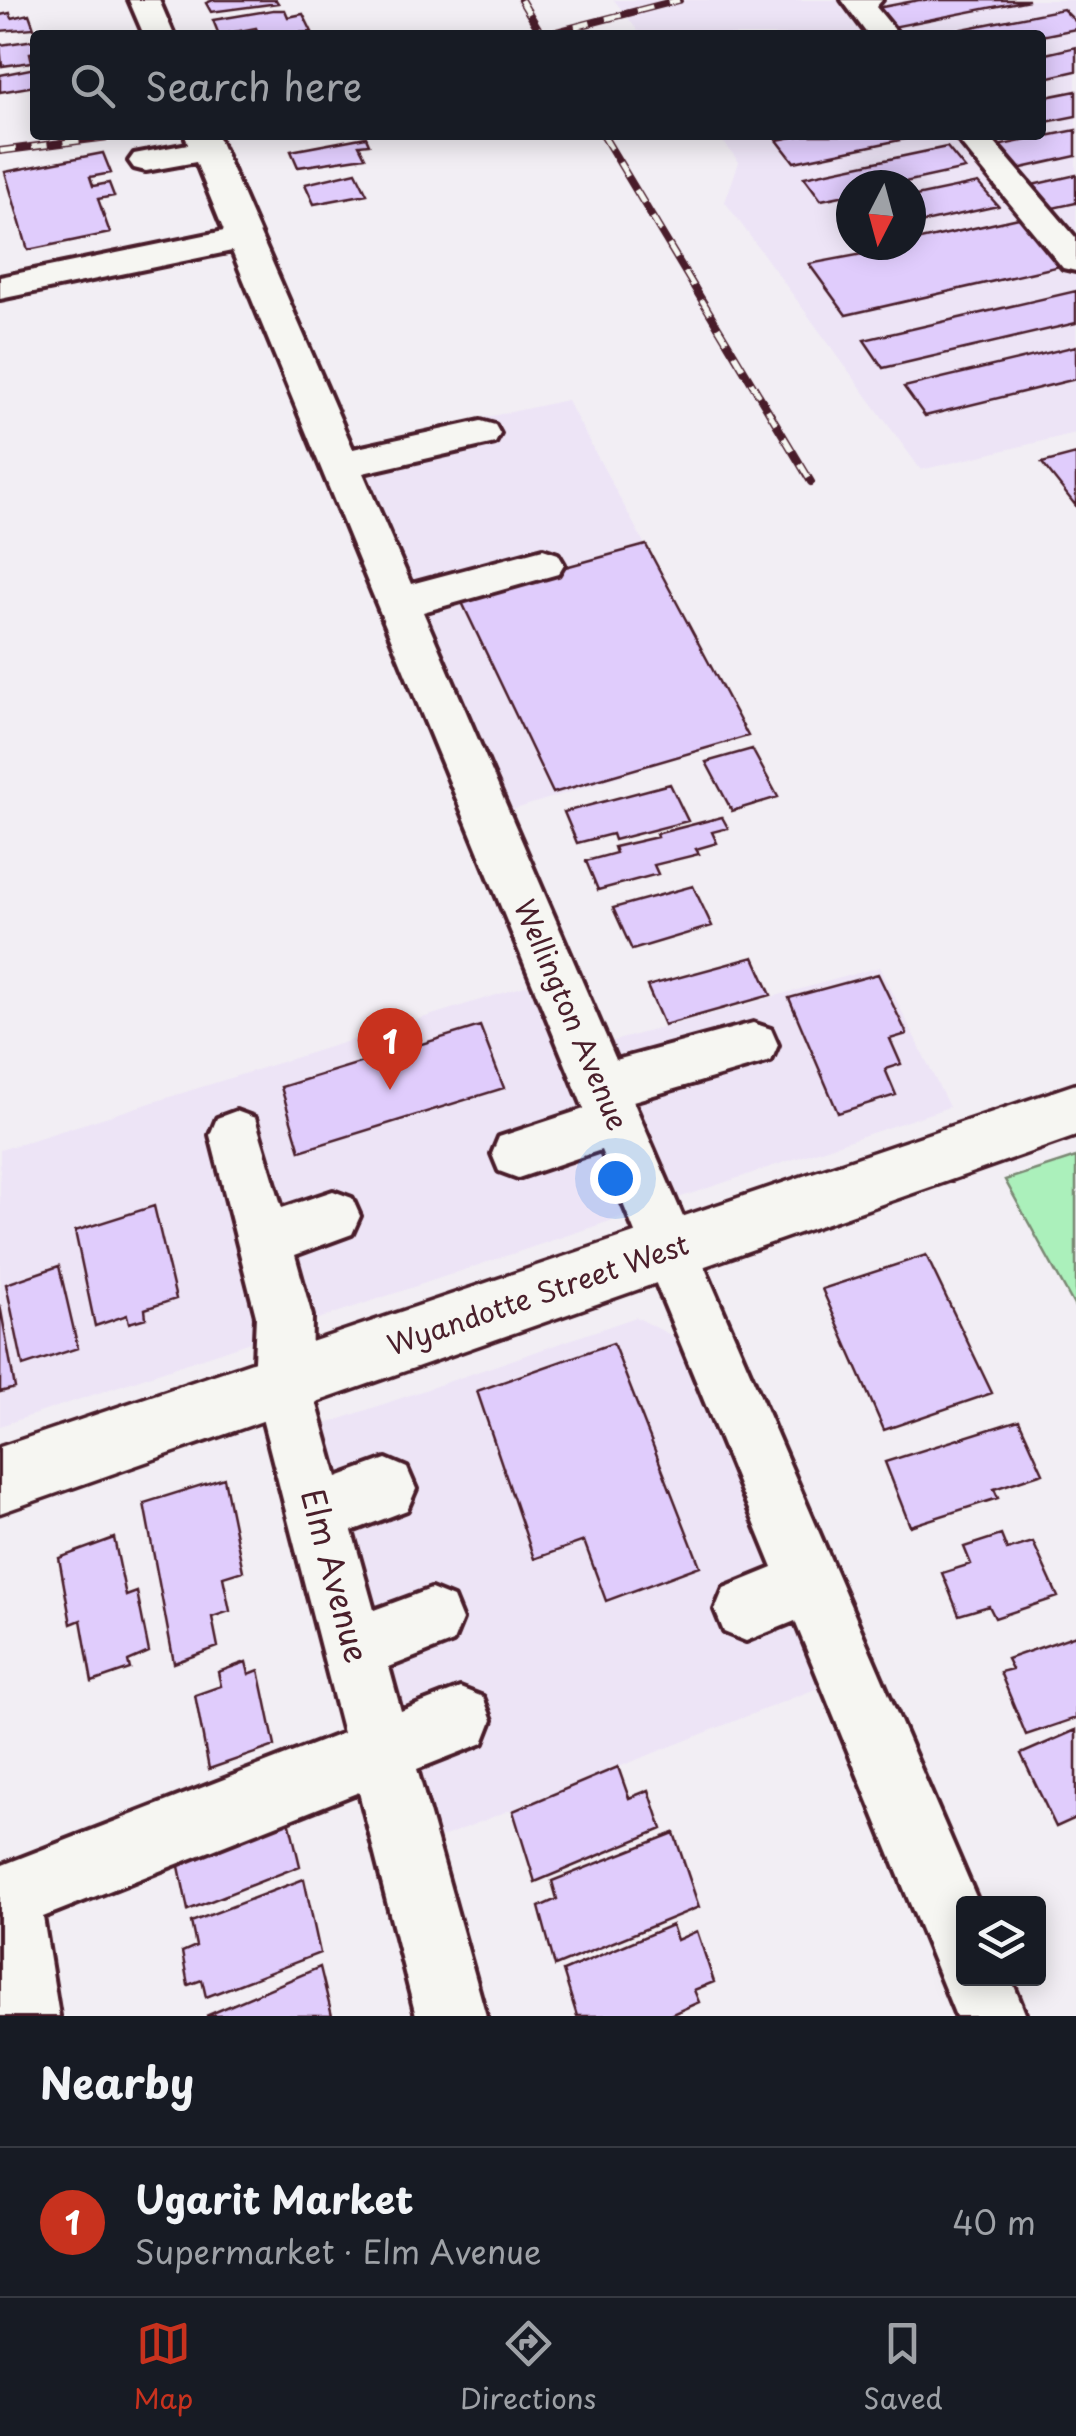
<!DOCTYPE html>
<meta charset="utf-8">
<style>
:root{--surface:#171b24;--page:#242831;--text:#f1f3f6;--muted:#9ea1a6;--line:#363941;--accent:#c8321e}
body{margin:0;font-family:"Playpen Sans",sans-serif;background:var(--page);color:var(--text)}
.controls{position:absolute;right:30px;bottom:30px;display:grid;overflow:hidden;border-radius:10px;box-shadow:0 5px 25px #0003}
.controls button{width:90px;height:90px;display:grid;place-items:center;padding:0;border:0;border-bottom:2px solid var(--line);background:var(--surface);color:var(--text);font:50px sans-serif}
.compass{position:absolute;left:836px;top:170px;width:90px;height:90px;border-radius:50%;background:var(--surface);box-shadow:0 5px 25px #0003;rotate:186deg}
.you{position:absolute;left:615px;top:1178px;width:35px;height:35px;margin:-25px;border:8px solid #fff;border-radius:50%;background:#1a73e8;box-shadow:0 0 0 15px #1a73e833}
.badge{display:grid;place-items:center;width:65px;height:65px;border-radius:50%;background:var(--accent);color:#fff;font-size:32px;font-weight:700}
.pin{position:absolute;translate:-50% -82px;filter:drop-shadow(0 2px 5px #0008)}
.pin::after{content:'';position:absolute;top:52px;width:35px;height:30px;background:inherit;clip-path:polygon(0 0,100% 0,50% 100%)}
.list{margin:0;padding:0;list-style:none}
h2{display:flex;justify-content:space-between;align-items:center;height:130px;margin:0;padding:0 40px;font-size:42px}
h2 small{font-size:32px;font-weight:400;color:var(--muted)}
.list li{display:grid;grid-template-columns:65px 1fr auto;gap:30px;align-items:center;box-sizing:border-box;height:150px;padding:0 40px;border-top:2px solid var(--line)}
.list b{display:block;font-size:38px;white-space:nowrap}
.list p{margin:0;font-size:32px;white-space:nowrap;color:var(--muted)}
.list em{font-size:32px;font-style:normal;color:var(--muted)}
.icon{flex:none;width:55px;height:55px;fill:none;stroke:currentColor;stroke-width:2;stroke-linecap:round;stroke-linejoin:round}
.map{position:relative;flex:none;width:1076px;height:2016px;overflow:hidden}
.search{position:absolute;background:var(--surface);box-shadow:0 5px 25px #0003;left:30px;right:30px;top:30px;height:110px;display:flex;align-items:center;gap:25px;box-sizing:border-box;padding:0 35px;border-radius:10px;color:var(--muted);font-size:38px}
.sheet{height:280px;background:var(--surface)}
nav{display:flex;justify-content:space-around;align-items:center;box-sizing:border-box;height:140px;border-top:2px solid var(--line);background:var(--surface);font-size:28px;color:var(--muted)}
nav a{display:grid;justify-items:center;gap:5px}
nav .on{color:var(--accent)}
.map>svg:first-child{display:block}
</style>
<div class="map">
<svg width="1076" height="2016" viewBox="0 0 1076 2016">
<rect width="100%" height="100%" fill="#f2eef4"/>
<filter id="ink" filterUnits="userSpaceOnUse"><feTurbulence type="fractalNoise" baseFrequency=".01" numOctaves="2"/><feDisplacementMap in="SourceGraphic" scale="20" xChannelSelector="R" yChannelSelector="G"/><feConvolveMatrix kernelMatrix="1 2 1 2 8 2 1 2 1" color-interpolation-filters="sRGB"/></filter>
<g filter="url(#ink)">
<path fill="#ede4f6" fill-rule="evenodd" d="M614 0H1073L1076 3V433L921 470 725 202 739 162 718 135H1041V35H641ZM851 185H911V245H851Z
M567 400 748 736 509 811 351 446Z
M880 967 949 1107 0 1426V1150L531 984 610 1042Z
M636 1317 678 1339 823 1686 437 1839 320 1426Z"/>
<path fill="#abf0bb" stroke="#7a8873" stroke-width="2.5" d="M1076 1157V1309L1005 1180Z"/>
<path fill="#e0ccfc" stroke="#4a1f2b" stroke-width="2.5" d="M213 0H276L278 3 211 12 206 3Z
M919 0H1029L893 27 877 8Z
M1063 9 1076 22V29L1041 36 932 35Z
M273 10H285L288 17 303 14 312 32 259 35 256 28 219 35 213 20Z
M10 13 12 18 29 14 34 28 0 31V15Z
M35 40V52L30 53 32 62 2 66 0 45Z
M1076 47V71L1041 79V55Z
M35 68V86L0 92V75Z
M1076 91V116L1041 123V98Z
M1076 130V156L1017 169 997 146Z
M803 135H924L794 162 777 140Z
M366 137 369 144 359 145 365 157 298 167 291 151Z
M947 147 965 169 891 185H851V194L821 200 804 177Z
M103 153 111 173 90 177 93 186 109 183 114 196 98 199 110 233 28 250 5 172Z
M356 172 367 194 314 204 305 184Z
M1076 175V203L1053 208 1032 185Z
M978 183 998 206 911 225V197Z
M1019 218 1060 266 846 315 809 264 911 245V242Z
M1076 291V323L883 368 864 340Z
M1076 346V379L925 416 904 387Z
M1076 454V506L1042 463Z
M646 545 748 736 553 793 459 596Z
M752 749 778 797 732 811 706 762Z
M670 784 688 821 614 840 612 834 577 843 564 812Z
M722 817 728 828 712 832 717 843 696 849 699 854 654 865 658 874 598 890 586 861 616 853 614 847 657 837 656 834Z
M693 886 712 926 632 950 613 908Z
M754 957 771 995 664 1025 647 986Z
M878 974 907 1034 890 1039 901 1064 885 1069 896 1095 838 1113 789 998Z
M480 1026 504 1088 300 1151 281 1087Z
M154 1206 176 1299 145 1309 146 1318 129 1323 127 1315 95 1326 75 1231Z
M926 1255 992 1393 884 1430 822 1289Z
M59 1266 78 1348 23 1366 6 1284Z
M0 1305 15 1388 0 1392Z
M613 1343 700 1566 606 1601 584 1541 534 1559 477 1391Z
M1019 1420 1043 1473 994 1489 998 1498 910 1526 885 1462Z
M224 1478 243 1571 223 1577 230 1611 212 1617 218 1647 174 1663 144 1503Z
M1001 1535 1007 1550 1033 1542 1058 1597 995 1618 989 1606 959 1615 942 1573 971 1564 964 1547Z
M114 1538 126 1596 137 1592 149 1652 128 1661 130 1669 92 1682 81 1620 71 1624 59 1558Z
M1076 1635V1718L1026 1735 1000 1672 1012 1669 1007 1659Z
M246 1662 249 1674 259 1670 275 1746 209 1769 195 1695 221 1686 218 1672Z
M1076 1730V1818L1056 1827 1021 1754Z
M618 1767 629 1798 649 1790 662 1829 535 1882 513 1811Z
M283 1794 300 1866 188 1910 173 1837Z
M674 1833 699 1907 555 1966 539 1907 557 1899 552 1881Z
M304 1879 320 1953 206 1997 202 1980 188 1985 182 1952 196 1946 191 1922Z
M672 1925 677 1940 697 1931 714 1982 694 1990 699 2002 668 2016H577L563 1971Z
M320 1967 332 2016H206Z"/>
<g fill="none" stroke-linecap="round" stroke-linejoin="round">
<g stroke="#4a1f2b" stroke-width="8">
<path id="minor" d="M129 0H159L174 35H144Z
M842 0H882L876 7 899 35H868Z
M185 135H217L353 449 481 421 495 425 500 434 495 443 363 473 411 584 543 549 558 554 564 564 558 574 423 612 616 1060 753 1023 771 1029 778 1045 771 1061 633 1101 979 1904H964V1978H1011L1026 2016H956L795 1621 746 1641 724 1632 715 1610 724 1588 773 1568 601 1150 518 1178 499 1171 492 1154 499 1137 584 1109 232 251 0 299V277L224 231 196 162 146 171 134 168 129 161 134 154 188 144Z
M954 135H988L1076 238V271L1063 268Z
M236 1111 255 1118 282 1208 333 1191 352 1198 360 1216 352 1234 295 1255 312 1316 311 1383 337 1477 386 1459 407 1468 416 1489 407 1510 352 1531 374 1610 431 1589 453 1598 462 1620 453 1642 389 1667 401 1711 460 1688 483 1697 492 1720 483 1743 417 1769 486 2016H416L359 1792 43 1917 59 2016H0V1866L343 1733 253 1383 256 1316 210 1135 217 1118Z"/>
</g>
<g stroke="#4a1f2b" stroke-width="7">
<path id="major" d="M1076 1084V1136L0 1513V1447Z"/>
</g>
<use href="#minor" fill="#f6f6f2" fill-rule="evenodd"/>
<use href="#major" fill="#f6f6f2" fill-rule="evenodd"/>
<g stroke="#4a1f2b" stroke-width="8">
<path id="rail" d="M521 0 542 35
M544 35 679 0
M603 135 811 482
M0 151 123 135"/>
</g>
<use href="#rail" stroke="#f6f6f2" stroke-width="5" stroke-dasharray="16" stroke-linecap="butt"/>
</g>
</g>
<g text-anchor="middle" stroke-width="8" stroke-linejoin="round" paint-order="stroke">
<g font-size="28" fill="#4a1f2b" stroke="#f6f6f2">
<text transform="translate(571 1015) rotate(67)" y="10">Wellington Avenue</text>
<text transform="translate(538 1295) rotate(-19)" y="10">Wyandotte Street West</text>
</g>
<g font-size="32" fill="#4a1f2b" stroke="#f6f6f2">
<text transform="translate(334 1576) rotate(75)" y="11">Elm Avenue</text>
</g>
</g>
</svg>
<div class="controls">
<button><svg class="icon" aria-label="layers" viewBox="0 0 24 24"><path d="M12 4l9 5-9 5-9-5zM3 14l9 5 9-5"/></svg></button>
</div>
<svg class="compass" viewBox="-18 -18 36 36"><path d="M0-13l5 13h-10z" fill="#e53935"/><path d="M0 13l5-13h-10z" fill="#9ea1a6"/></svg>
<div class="you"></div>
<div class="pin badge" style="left:390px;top:1090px">1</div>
<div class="search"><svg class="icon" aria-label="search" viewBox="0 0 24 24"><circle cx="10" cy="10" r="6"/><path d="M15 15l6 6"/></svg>Search here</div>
</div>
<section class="sheet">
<h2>Nearby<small></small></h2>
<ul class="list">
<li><span class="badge">1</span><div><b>Ugarit Market</b><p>Supermarket · Elm Avenue</p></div><em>40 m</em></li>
</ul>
</section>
<nav>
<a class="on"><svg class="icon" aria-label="map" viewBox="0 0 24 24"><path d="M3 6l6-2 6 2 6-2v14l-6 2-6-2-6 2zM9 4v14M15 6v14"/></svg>Map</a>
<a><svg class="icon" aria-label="directions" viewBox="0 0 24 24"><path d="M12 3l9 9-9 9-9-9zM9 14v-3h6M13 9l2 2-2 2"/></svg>Directions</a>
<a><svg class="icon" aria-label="saved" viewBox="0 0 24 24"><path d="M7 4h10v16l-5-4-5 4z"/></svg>Saved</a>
</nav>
